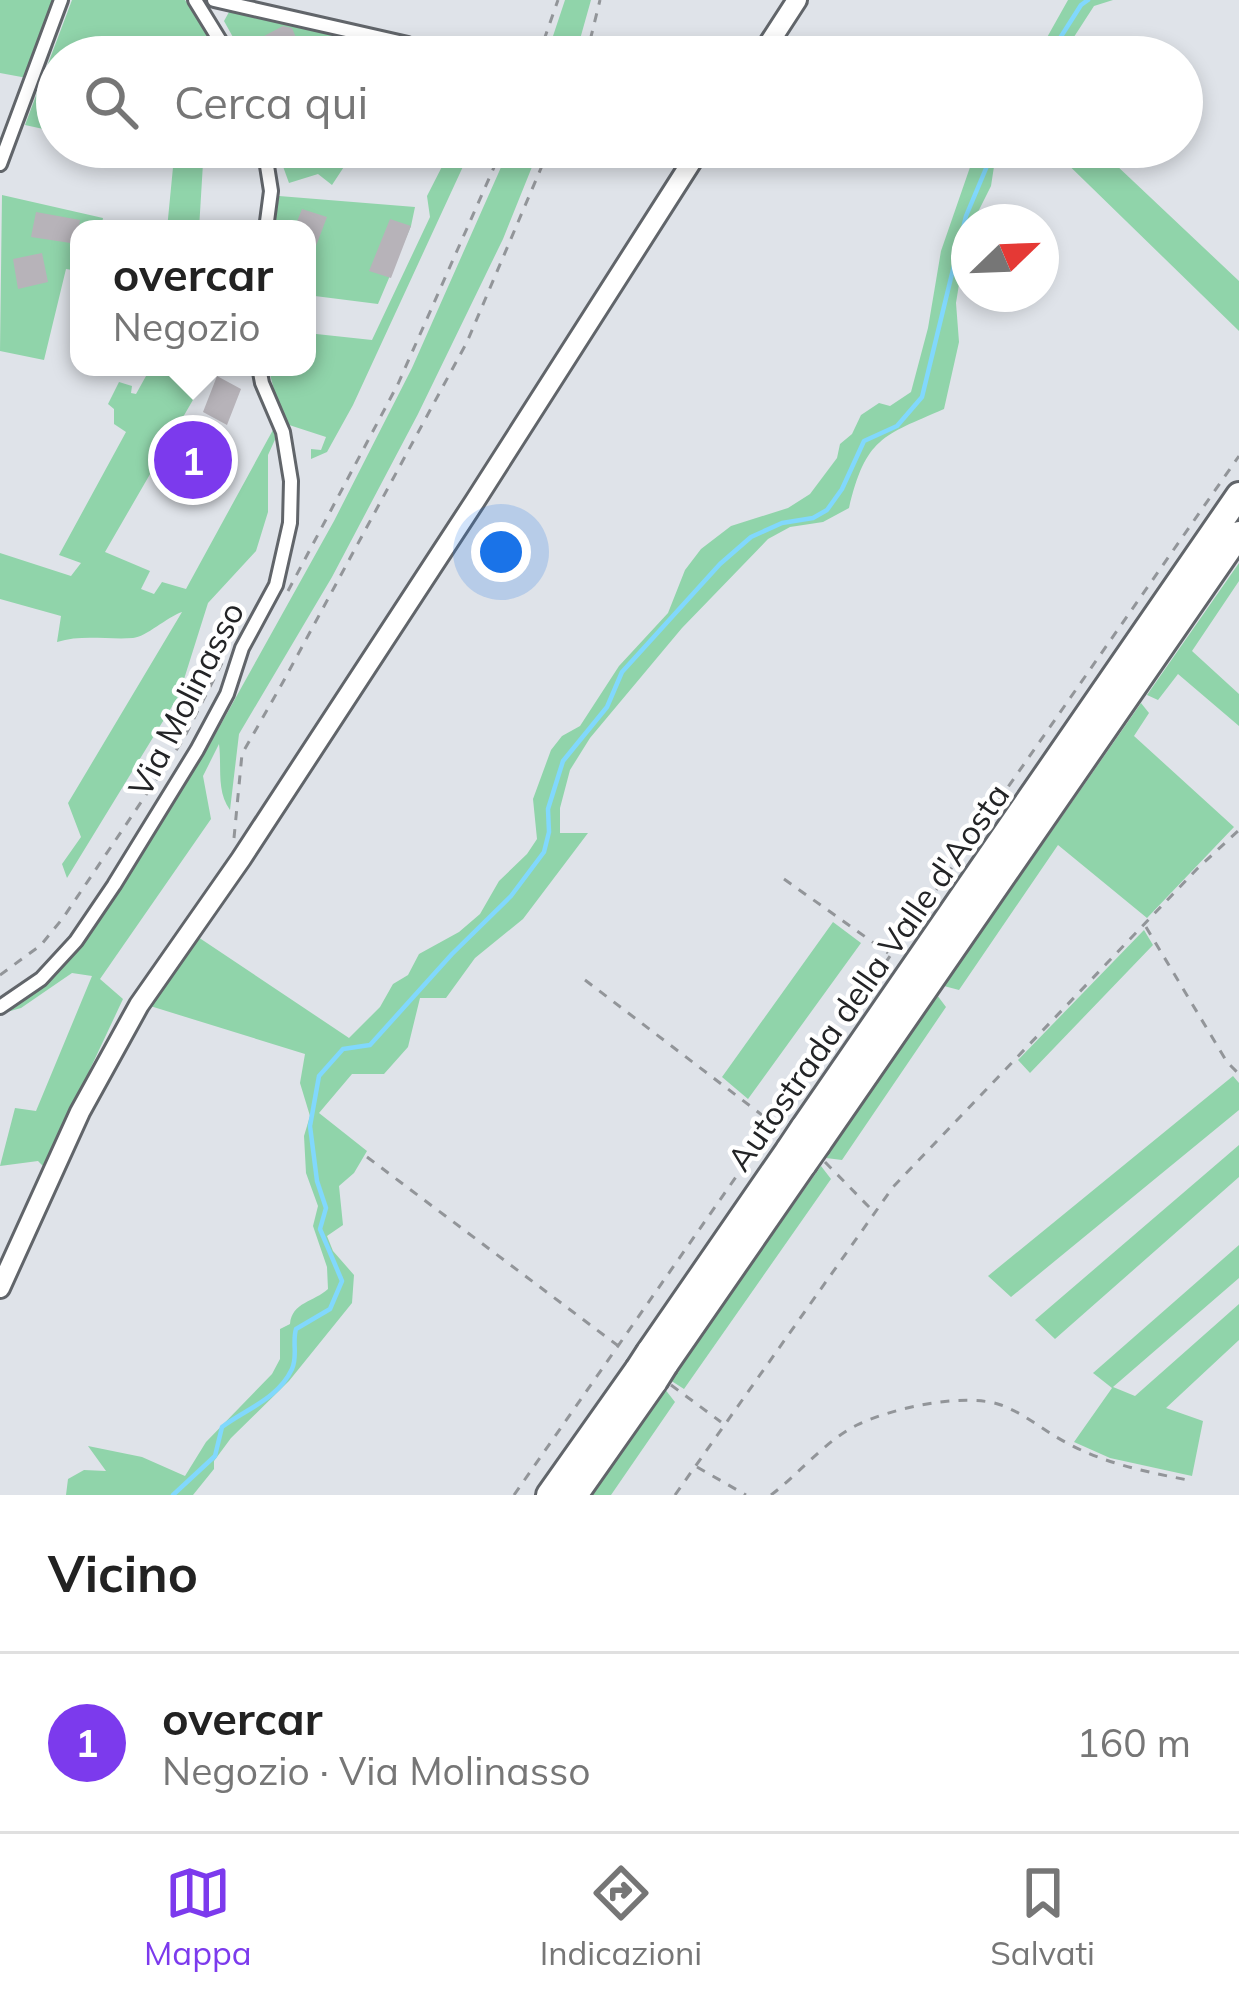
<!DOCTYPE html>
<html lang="it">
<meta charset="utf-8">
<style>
:root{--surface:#fff;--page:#f2f2f2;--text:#222;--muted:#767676;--line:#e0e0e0;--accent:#7c3aed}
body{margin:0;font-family:Mulish,sans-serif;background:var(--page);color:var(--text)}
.compass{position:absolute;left:951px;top:204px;width:108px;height:108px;border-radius:50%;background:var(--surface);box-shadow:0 6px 18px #0003;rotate:67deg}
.you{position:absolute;left:501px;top:552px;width:42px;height:42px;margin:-30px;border:9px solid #fff;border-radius:50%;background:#1a73e8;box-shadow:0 0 0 18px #1a73e833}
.badge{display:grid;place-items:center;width:78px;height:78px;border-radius:50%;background:var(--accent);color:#fff;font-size:39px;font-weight:700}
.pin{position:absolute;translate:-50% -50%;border:6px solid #fff;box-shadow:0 3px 12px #0006}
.popup{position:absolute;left:70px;top:220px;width:246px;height:156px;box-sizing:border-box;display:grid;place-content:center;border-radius:24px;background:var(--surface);filter:drop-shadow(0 3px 9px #0005);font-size:39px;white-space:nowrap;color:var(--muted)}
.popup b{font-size:45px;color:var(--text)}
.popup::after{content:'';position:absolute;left:50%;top:100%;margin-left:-24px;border:24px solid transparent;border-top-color:var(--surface)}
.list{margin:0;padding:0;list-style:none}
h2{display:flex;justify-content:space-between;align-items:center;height:156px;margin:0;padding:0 48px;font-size:51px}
h2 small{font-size:39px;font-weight:400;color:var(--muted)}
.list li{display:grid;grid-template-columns:78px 1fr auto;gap:36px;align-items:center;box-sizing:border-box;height:180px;padding:0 48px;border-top:3px solid var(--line)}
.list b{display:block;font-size:45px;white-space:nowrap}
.list p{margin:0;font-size:39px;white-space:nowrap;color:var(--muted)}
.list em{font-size:39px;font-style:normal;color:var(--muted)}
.icon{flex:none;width:66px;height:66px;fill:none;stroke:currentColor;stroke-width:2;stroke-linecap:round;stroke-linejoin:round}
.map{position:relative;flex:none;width:1239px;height:1495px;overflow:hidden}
.search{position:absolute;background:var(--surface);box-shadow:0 6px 18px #0003;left:36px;right:36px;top:36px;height:132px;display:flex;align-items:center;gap:30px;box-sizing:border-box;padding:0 42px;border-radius:66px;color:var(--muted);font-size:45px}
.sheet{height:336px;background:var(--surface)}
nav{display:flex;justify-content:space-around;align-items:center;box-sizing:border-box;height:168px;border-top:3px solid var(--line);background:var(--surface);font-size:33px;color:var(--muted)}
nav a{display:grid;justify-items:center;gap:6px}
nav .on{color:var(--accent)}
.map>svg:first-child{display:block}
</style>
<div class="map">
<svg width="1239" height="1495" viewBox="0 0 1239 1495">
<rect width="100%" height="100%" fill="#dfe3e9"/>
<path fill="#90d4aa" d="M0 0H56L27 78 0 73Z
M72 0H185L223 57H136L110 51 108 57H57V132L25 125Z
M565 0H591L575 57H546Z
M1068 0H1113L1094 6 1061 57H1036Z
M229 12 438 57H244L224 21Z
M276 147H357L332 185 318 174 289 183Z
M452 147H472L353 405 327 452 311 459V449L321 450 326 437 283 423 268 367H307V333L372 340 430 217 427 196Z
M510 147H540L503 239 418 414 332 577 239 734 230 810C216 791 222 766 219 744L203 776 211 819 100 979 123 999 44 1167 38 1161 0 1166 15 1108 36 1111 92 976 72 973 21 1008 0 1014 38 991 83 944 206 751 334 521 412 368Z
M977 147H997L991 186 973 222H969L956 303 959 342 944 409C882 436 866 438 849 508L823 522 790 527 768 539 682 628 590 738 570 770 560 808V833H588L523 919 475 958 446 998H420L408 1047 384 1074H352L319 1113 367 1151 354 1173 339 1186 343 1225 327 1236 333 1251 354 1275 352 1303 289 1381 231 1438 214 1461V1469L193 1495H66L68 1479 84 1470 106 1471 88 1446 142 1457 185 1476 206 1442 272 1374 280 1359V1329L290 1324C292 1302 314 1302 328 1289L327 1267 313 1226 318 1206 306 1173 304 1136 310 1116 300 1083 305 1054 147 1005 195 935 349 1038 380 1007 393 984 408 975 419 954 459 932 480 914 499 881 527 854 537 839 533 799 551 750 562 736 580 726 619 666 668 613 685 570 701 549 731 526 788 508 810 494 837 458 840 444 852 434 861 415 879 403 890 406 911 392 928 328 941 251Z
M1050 147H1097L1239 281V331Z
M174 157 203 163 199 229H167Z
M2 195 103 218 101 229H79V271L66 269 44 360 0 351Z
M279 196 415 207 411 226 378 304 307 295V229H274Z
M151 367H212L105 552 150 571 141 589 154 594 162 582 186 589 274 428 278 433 268 455V512L256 551 208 603 179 695 67 878 62 864 81 837 68 803 182 612C167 617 146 637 133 638 108 640 82 634 57 642L61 616 0 599V553L71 576 81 563 59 555 126 432 114 424V409L108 404 119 382 132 386 131 393 136 394Z
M1239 563V581L1192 651 1239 694V726L1178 674 1158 700 1147 695Z
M1141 703 1149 713 1134 736 1234 827 1147 918 1058 845 959 990 944 986Z
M833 922 861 943 748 1099 722 1077Z
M1144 930 1153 945 1030 1073 1018 1060Z
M937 995 946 1007 842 1160 826 1158Z
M1233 1076 1239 1083V1110L1011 1297 988 1276Z
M1239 1145V1177L1055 1339 1035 1320Z
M821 1166 831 1179 684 1389 670 1380Z
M1239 1245V1278L1113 1387 1135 1396 1239 1304V1340L1166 1408 1203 1421 1192 1476 1110 1458 1074 1442 1112 1388 1093 1373Z
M664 1388 675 1402 611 1495H591Z"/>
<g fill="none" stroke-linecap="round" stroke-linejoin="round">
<path stroke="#81d8fd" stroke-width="4.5" d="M1048 57 1081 5 1088 0
M173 1495 215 1456 222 1427C246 1409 278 1399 292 1369 298 1356 292 1342 296 1329L330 1309 342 1281 320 1229 326 1208 317 1181 310 1126 319 1076 343 1049 370 1045 452 954 511 896 544 852 549 832 548 809 563 761 607 707 622 672 720 564 751 537 782 523 813 518 827 510 842 489 864 441 897 426 922 397 966 216 995 147"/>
</g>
<path fill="#b7b3b9" d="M283 26 292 28 304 57H281L268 48 264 36Z
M302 209 327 217 308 267 307 229H294Z
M36 212 80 220 77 244 31 237Z
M390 219 411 226 391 278 369 271Z
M42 253 48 282 18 289 13 259Z
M217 376 241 389 227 425 203 412Z"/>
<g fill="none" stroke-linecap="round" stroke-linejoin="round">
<g stroke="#61656a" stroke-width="18">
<path id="minor" d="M195 0 230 57
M214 0 408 44
M264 147 271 191 266 229
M0 164 61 0
M0 1007 41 979 76 941 114 885 197 750 227 694 242 648 276 585 290 523 291 481 283 432 262 383 259 367"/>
</g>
<g stroke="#61656a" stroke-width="24">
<path id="secondary" d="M760 57 797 0
M0 1288 80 1112 139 1005 241 859 475 501 701 147"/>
</g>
<g stroke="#61656a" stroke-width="30">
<path id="motorway" d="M803 1128 1239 495
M818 1144 1239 534
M649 1352 789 1149
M665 1365 804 1164
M549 1495 638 1369
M575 1495 655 1381"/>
</g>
<path stroke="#929599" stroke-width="3" stroke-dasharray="9 9" stroke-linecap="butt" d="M538 57 558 0
M586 57 600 0
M288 591 398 384 503 147
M234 838 242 754 283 682 467 342 550 147
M784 879 888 953
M1146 927 1227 1062 1239 1074
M0 975 41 945 63 918 183 740 222 663
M585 980 779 1128
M367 1157 625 1351
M825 1162 873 1211
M671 1385 721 1422
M697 1467 746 1495
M514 1495 1239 456
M675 1495 893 1187 1197 869 1239 830
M771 1495C800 1473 825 1441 857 1425 892 1408 964 1392 1001 1405 1025 1414 1043 1430 1065 1442 1103 1463 1146 1472 1188 1480"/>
<use href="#minor" stroke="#fff" stroke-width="12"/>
<use href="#secondary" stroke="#fff" stroke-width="18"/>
<use href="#motorway" stroke="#fff" stroke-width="24"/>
<g stroke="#61656a" stroke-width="30" stroke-linecap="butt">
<path id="motorway-bridge" d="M789 1149 803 1128
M804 1164 818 1144
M638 1369 649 1352
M655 1381 665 1365"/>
</g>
<use href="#motorway-bridge" stroke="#fff" stroke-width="24"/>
</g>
<g text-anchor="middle" stroke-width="9" stroke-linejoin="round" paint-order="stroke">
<g font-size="33" fill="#232426" stroke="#fff">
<text transform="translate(186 699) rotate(-63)" y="12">Via Molinasso</text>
<text transform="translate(868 977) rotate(-55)" y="12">Autostrada della Valle d'Aosta</text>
</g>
</g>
</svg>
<svg class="compass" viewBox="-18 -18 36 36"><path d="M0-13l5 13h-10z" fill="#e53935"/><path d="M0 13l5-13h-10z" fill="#767676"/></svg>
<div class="you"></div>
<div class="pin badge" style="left:193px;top:460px">1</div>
<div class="popup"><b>overcar</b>Negozio</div>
<div class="search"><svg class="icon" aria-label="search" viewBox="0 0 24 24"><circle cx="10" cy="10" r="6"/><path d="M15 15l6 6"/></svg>Cerca qui</div>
</div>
<section class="sheet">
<h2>Vicino<small></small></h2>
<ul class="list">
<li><span class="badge">1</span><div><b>overcar</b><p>Negozio · Via Molinasso</p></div><em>160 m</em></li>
</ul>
</section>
<nav>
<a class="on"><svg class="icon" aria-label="map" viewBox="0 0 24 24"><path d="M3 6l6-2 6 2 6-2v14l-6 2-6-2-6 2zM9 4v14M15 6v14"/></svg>Mappa</a>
<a><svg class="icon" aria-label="directions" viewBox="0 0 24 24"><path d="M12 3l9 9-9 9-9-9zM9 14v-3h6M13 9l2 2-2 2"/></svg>Indicazioni</a>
<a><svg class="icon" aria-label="saved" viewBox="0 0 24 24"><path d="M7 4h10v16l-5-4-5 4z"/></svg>Salvati</a>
</nav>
